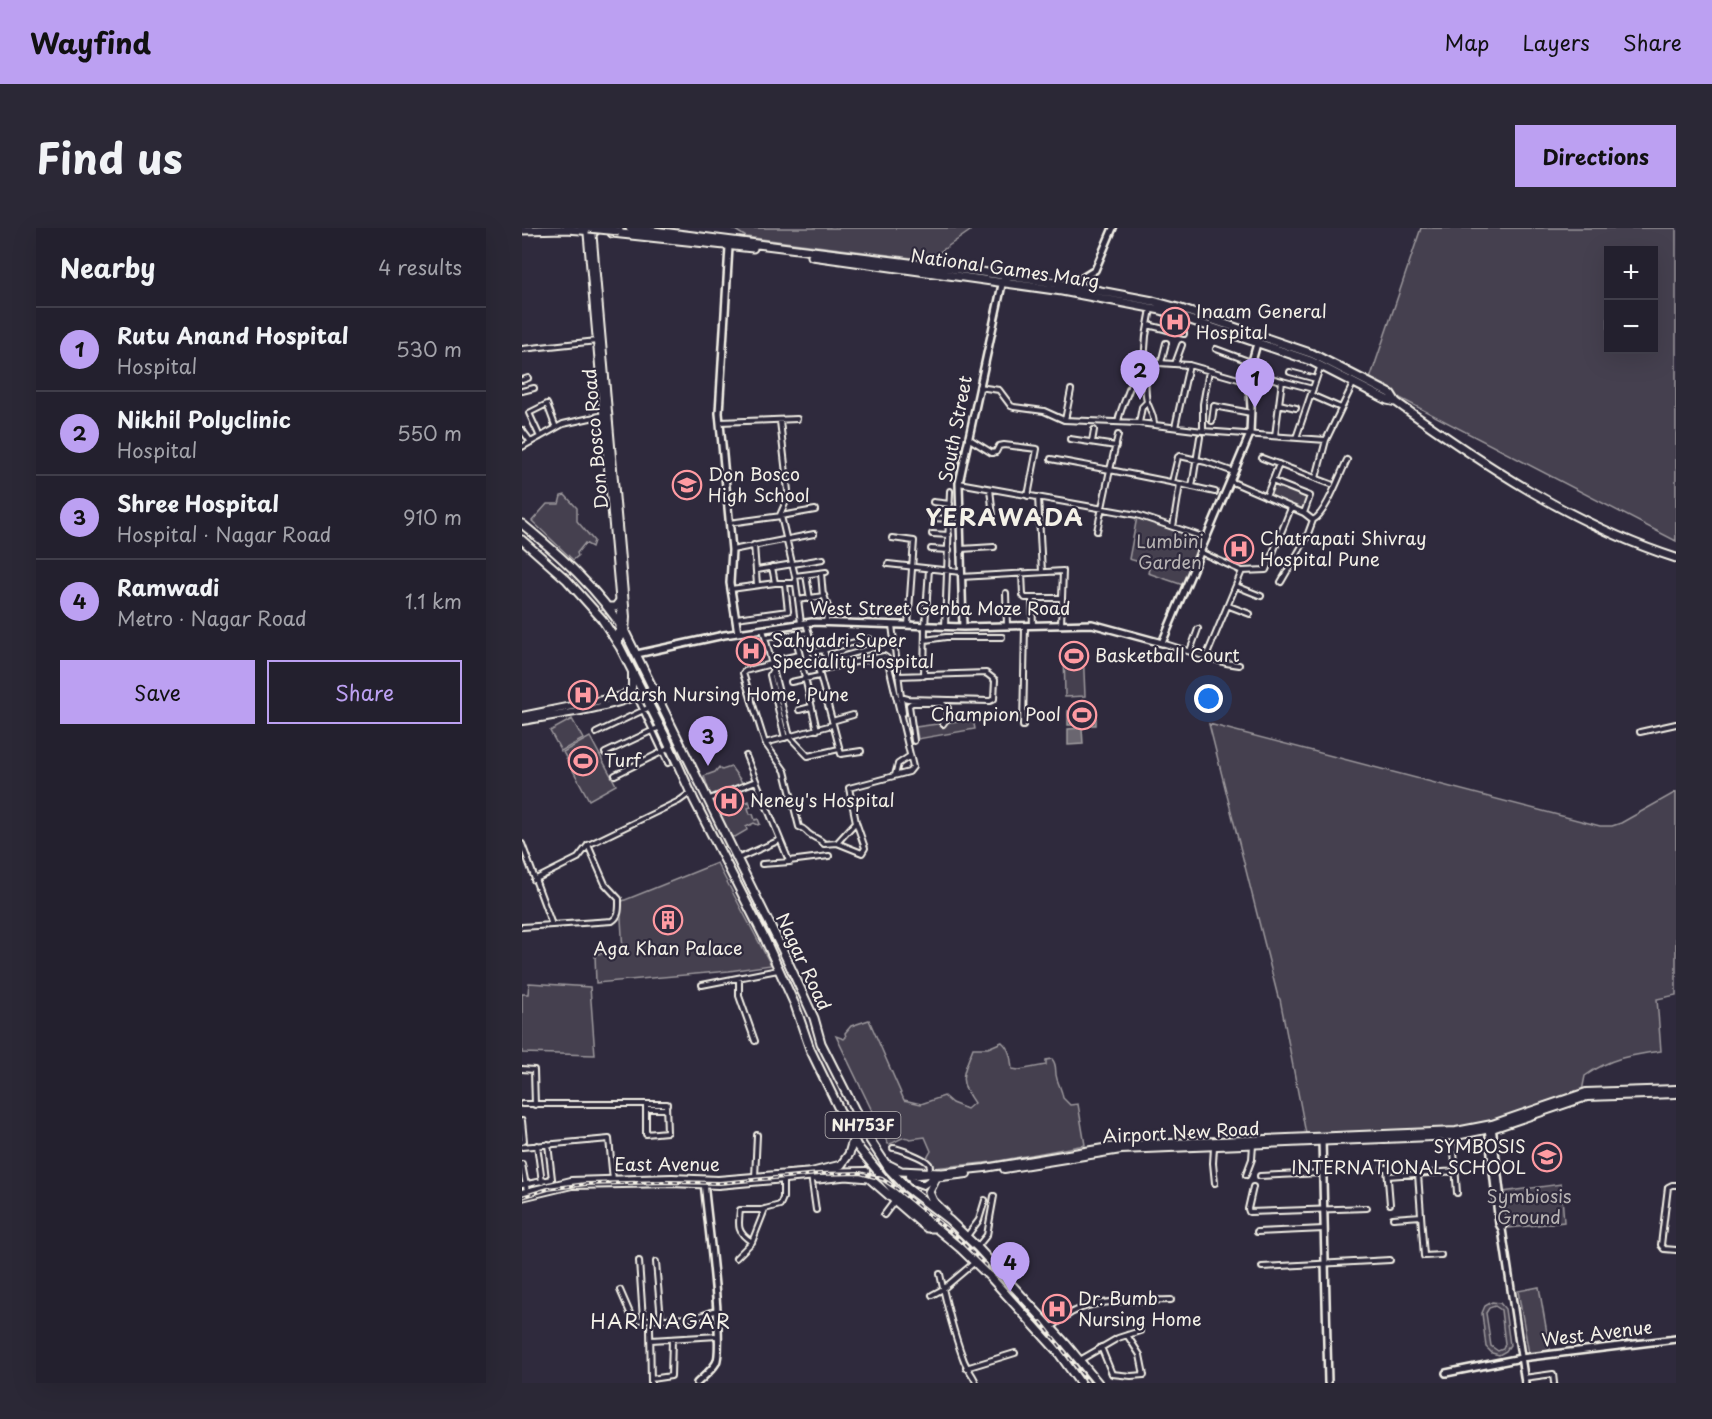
<!DOCTYPE html>
<meta charset="utf-8">
<style>
:root{--surface:#23202e;--page:#2b2836;--text:#f1f3f6;--muted:#a3a3aa;--line:#403e4a;--accent:#bca0f2}
body{margin:0;font-family:"Playpen Sans",sans-serif;background:var(--page);color:var(--text)}
.controls{position:absolute;right:18px;top:18px;display:grid;overflow:hidden;border-radius:0px;box-shadow:0 6px 24px #0002}
.controls button{width:54px;height:54px;display:grid;place-items:center;padding:0;border:0;border-bottom:2px solid var(--line);background:var(--surface);color:var(--text);font:30px sans-serif}
.you{position:absolute;left:687px;top:471px;width:21px;height:21px;margin:-15px;border:4px solid #fff;border-radius:50%;background:#1a73e8;box-shadow:0 0 0 9px #1a73e833}
.badge{display:grid;place-items:center;width:39px;height:39px;border-radius:50%;background:var(--accent);color:#111;font-size:20px;font-weight:700}
.pin{position:absolute;translate:-50% -50px;filter:drop-shadow(0 2px 3px #0008)}
.pin::after{content:'';position:absolute;top:32px;width:21px;height:18px;background:inherit;clip-path:polygon(0 0,100% 0,50% 100%)}
.list{margin:0;padding:0;list-style:none}
h2{display:flex;justify-content:space-between;align-items:center;height:78px;margin:0;padding:0 24px;font-size:26px}
h2 small{font-size:20px;font-weight:400;color:var(--muted)}
.list li{display:grid;grid-template-columns:39px 1fr auto;gap:18px;align-items:center;box-sizing:border-box;height:84px;padding:0 24px;border-top:2px solid var(--line)}
.list b{display:block;font-size:22px;white-space:nowrap}
.list p{margin:0;font-size:20px;white-space:nowrap;color:var(--muted)}
.list em{font-size:20px;font-style:normal;color:var(--muted)}
.actions{display:flex;gap:12px;padding:18px 24px}
.actions a{flex:1;padding:14px 0;border:2px solid var(--accent);border-radius:0px;text-align:center;font-size:21px;color:var(--accent)}
.actions .main{background:var(--accent);color:#111}
.map{position:relative;flex:none;width:1154px;height:1155px;overflow:hidden;border-radius:0px}
header{display:flex;align-items:center;gap:36px;box-sizing:border-box;height:84px;padding:0 30px;background:var(--accent);color:#111}
header strong{font-size:28px}
nav{display:flex;gap:33px;margin-inline-start:auto;font-size:21px}
.intro{display:flex;align-items:center;justify-content:space-between;box-sizing:border-box;height:144px;padding:0 36px}
h1{margin:0;font-size:42px}
.button{padding:15px 27px;border-radius:0px;background:var(--accent);color:#111;font-size:21px;font-weight:700}
main{display:flex;gap:36px;padding:0 36px}
aside{flex:1;background:var(--surface);border-radius:0px;box-shadow:0 6px 24px #0002}
.map>svg:first-child{display:block}
</style>
<header>
<strong>Wayfind</strong>
<nav><a>Map</a><a>Layers</a><a>Share</a></nav>
</header>
<div class="intro"><h1>Find us</h1><a class="button">Directions</a></div>
<main>
<aside>
<h2>Nearby<small>4 results</small></h2>
<ul class="list">
<li><span class="badge">1</span><div><b>Rutu Anand Hospital</b><p>Hospital</p></div><em>530 m</em></li>
<li><span class="badge">2</span><div><b>Nikhil Polyclinic</b><p>Hospital</p></div><em>550 m</em></li>
<li><span class="badge">3</span><div><b>Shree Hospital</b><p>Hospital · Nagar Road</p></div><em>910 m</em></li>
<li><span class="badge">4</span><div><b>Ramwadi</b><p>Metro · Nagar Road</p></div><em>1.1 km</em></li>
</ul>
<div class="actions"><a class="main">Save</a><a>Share</a></div>
</aside>
<div class="map">
<svg width="1154" height="1155" viewBox="0 0 1154 1155">
<rect width="100%" height="100%" fill="#2f2a3d"/>
<filter id="ink" filterUnits="userSpaceOnUse"><feTurbulence type="fractalNoise" baseFrequency=".0167" numOctaves="2"/><feDisplacementMap in="SourceGraphic" scale="12" xChannelSelector="R" yChannelSelector="G"/><feConvolveMatrix kernelMatrix="1 2 1 2 8 2 1 2 1" color-interpolation-filters="sRGB"/></filter>
<g filter="url(#ink)">
<path fill="#454050" stroke="#9c989c" stroke-width="1.5" fill-rule="evenodd" d="M210 0H447L448 3 406 32 224 9Z
M899 0H1154V313L847 154ZM1086 22H1132V122H1086Z
M750 253 788 268 782 285 744 269Z
M43 267 55 280V293L72 313 70 319 63 315 55 325 56 328 51 332 10 293 25 276H37L39 268Z
M615 289 678 311 661 357 626 345 628 337 607 331Z
M542 420H561L563 468 543 469Z
M50 491 61 511 39 523 28 503Z
M451 491 453 501 396 511 394 499Z
M687 496 1078 598H1090L1099 595 1154 564V767L1135 771 1139 823C1109 827 1088 830 1063 848L1060 863 961 897 940 901 784 906 758 771 756 769Z
M68 509 94 557 67 572 41 524Z
M197 539 200 542 209 539 222 557 189 569 182 548 193 544Z
M196 570 202 584 227 573 229 579 226 580 228 586H231L233 592 236 591 238 596 236 597 232 595 224 599 225 602 213 609 205 607 190 572Z
M195 635 249 737 207 743 74 755 73 726 101 724 98 674Z
M7 755 68 759 73 827 0 825V766H6Z
M347 792 382 872 399 876 422 868 430 875 445 881 452 875C435 851 441 846 451 820H466L480 814C488 821 489 831 490 841L497 842 524 837V832L530 831C536 838 532 843 535 851 537 858 540 862 541 870L548 877 556 876 563 917 471 934 410 940 404 932 409 923 403 909 388 911C380 906 374 916 366 916L314 808 322 811 324 809 323 805 329 798Z
M1039 956 1042 994 987 1000 981 964Z
M1017 1059 1028 1122 1007 1126 996 1063Z
M970 1074 978 1075 983 1081 988 1117 984 1123 977 1127 970 1125 964 1119 960 1085 963 1078ZM973 1078 979 1082 983 1116 981 1121 976 1123 969 1118 964 1085 967 1080Z"/>
<path fill="#6a6670" stroke="#a19ea0" stroke-width="1.5" d="M546 483H574V497H546Z
M560 500 561 516 546 517V501Z"/>
<g fill="none" stroke-linecap="round" stroke-linejoin="round">
<path stroke="#4d4857" stroke-width="6" stroke-dasharray="6 3" stroke-linecap="butt" d="M344 946 390 953"/>
<g stroke="#f4f1e8" stroke-width="8">
<path id="minor" d="M629 81 624 108 622 134 667 137 727 154
M626 97 662 106
M0 121 75 113
M694 121 729 134
M622 134C625 147 622 161 625 174 628 182 632 187 632 197
M639 135 644 115
M653 136 660 117
M768 144 794 151
M748 150 760 153
M0 152 6 150
M457 159 477 162 489 178 492 179 522 183 542 192 617 195 681 203 804 212 832 154
M0 163 12 160
M789 167 819 180
M757 176 774 180
M543 192 549 162
M258 193 266 263 265 271 258 287
M690 193 692 178 729 185
M198 194 275 191
M596 194C598 181 605 169 609 156
M617 195 620 179 625 174
M653 199 667 137
M0 202 9 214
M681 203V176L687 143
M753 208 760 153 791 161
M18 209 7 185 25 176 34 200
M446 210 470 225 474 224 477 218 482 217 515 221 506 268
M774 210 799 137
M548 211 594 218
M570 214 572 202
M0 219 41 196 82 187
M740 230 809 256
M529 231 588 242 596 207
M794 250 804 212
M708 253 782 285 791 292
M750 253 788 268 782 285
M650 254 656 229 658 228 684 234 712 244
M437 255 615 287 684 310
M658 256 693 264
M670 259 678 209
M468 261 471 288
M516 269 520 344
M744 269 757 236
M411 274 428 276
M259 288 293 282
M410 290 428 291
M207 295 259 288 273 348 279 395
M575 303 588 242 658 256 651 299
M410 306 427 307
M370 310 392 313 386 397
M232 317 235 357
M409 321 427 322
M439 321 472 319
M210 322 292 306
M678 324 720 343
M366 336 439 344
M250 339 253 355
M235 342 301 331
M720 343 744 342 769 280
M500 345 501 367 503 370H540
M284 347 288 371
M273 348 304 344
M439 349 541 343 539 397
M759 354 784 311 791 292C804 286 818 246 825 232
M714 358 739 368
M209 361 253 355H274
M484 365 485 398
M302 367 306 379 304 394
M510 370 511 397
M276 372 301 368 299 345
M707 378 728 386
M214 390 266 383 263 356
M284 395 319 526 339 523
M370 397 381 485
M423 399 428 263
M241 401 268 509 286 528 317 521
M273 406 295 502
M243 409 287 405
M403 412 424 409H480
M640 415 704 435 717 437
M302 422 305 433
M668 423 676 401
M292 424 346 411H348L351 420 294 436
M684 429 720 343
M263 430 277 427
M249 436 223 443 221 445 243 515 263 543 277 599C284 601 283 603 287 606 292 610 298 611 302 616L315 615 340 625 343 620 334 594 327 560 387 544 391 539 365 430 362 428 296 442
M250 443 248 447 263 510
M376 448 464 445 473 452 472 471 468 473 386 471 378 469
M402 448 403 398 407 341
M269 454 297 448
M115 469 146 535
M277 482 289 479
M310 493 331 487
M501 498 503 398
M1118 504 1154 496
M74 505 128 479
M392 513 387 477 390 475H420L426 480V489L421 496
M243 515 310 497
M83 525 138 499
M224 528 267 633 307 628
M93 547 148 520
M373 547 376 536 388 528
M185 572 234 553
M315 615 334 594
M0 616 30 697 0 699
M215 631 258 612
M240 636 268 634
M12 652 56 630 66 617 157 573 168 565
M30 697 90 693C98 688 97 680 97 671L83 656 66 617
M217 750V768L233 813
M180 757 256 742
M0 841 12 842 13 877
M0 876H145
M124 876V906L145 904 144 876
M124 881H144
M0 893 2 913 0 914
M931 909 935 965
M15 917 20 954
M0 919 87 911 91 952
M692 919 691 935 693 955
M371 920C377 920 401 930 405 934 409 937 408 939 407 944
M0 936 5 963
M861 940H865L868 976
M896 946 902 1028 919 1027
M289 947 294 982
M724 947 730 931 731 917
M738 948 800 945
M866 948 934 943
M233 949 235 907
M0 957 30 951 26 916
M1154 957H1150L1146 959 1139 1017 1142 1021 1154 1022
M731 959 726 981 727 984 845 980
M362 987 374 971
M871 990 899 988
M735 1004 802 1001
M445 1008 457 992 463 972
M230 1014C215 1005 216 998 218 982H239L258 977 261 970V950
M456 1018 465 1007 472 968
M214 1030 230 1014 243 981
M117 1033 121 1091
M134 1034 139 1092
M740 1039 868 1032
M418 1046C424 1075 431 1103 441 1130 444 1140 453 1149 454 1155
M98 1062 111 1092 173 1090 195 1082
M410 1067 421 1061 453 1034
M530 1099C537 1094 544 1087 553 1083 579 1070 620 1073 649 1072
M128 1100 129 1155
M129 1112 196 1108
M579 1119 590 1146 609 1148 622 1147 618 1127 605 1107
M558 1132 596 1110 618 1103
M444 1140 493 1125
M1002 1150 1031 1146 1032 1155
M129 1151 149 1148 150 1111"/>
</g>
<g stroke="#f4f1e8" stroke-width="10">
<path id="tertiary" d="M207 19 197 185 210 322 208 355 216 405
M550 61 554 54 573 42 591 0
M441 399 437 255 481 52
M115 426 202 407 290 394 441 399 570 396 640 415 728 206 729 180 727 144 736 112
M970 898 982 996 980 1001
M966 899 977 996 980 1001 1003 1155
M800 911 806 1155
M924 1145 999 1130 1154 1111
M175 1155C181 1149 190 1142 194 1135 203 1119 184 980 182 953"/>
</g>
<g stroke="#f4f1e8" stroke-width="10">
<path id="secondary" d="M65 0 99 389 97 403 92 410
M70 1 104 389 103 404 95 415
M0 488 100 468 110 460V444
M0 493C44 485 92 481 132 460
M482 941 599 922 934 908 973 900 1065 869 1154 866
M387 948 463 940 599 917 934 903 970 896 1064 864 1154 861
M390 953 401 957 411 950 445 946
M0 965 49 953 150 950 196 952 291 944 344 943
M0 969 50 957 150 955 196 957 306 947"/>
</g>
<g stroke="#f4f1e8" stroke-width="11">
<path id="primary" d="M108 0 459 44 541 56 631 73 656 80 791 126 869 166 874 174C961 236 1051 297 1154 330
M0 2 44 1 73 3
M90 5 231 20
M290 28 540 63 639 82 789 133 865 172 874 174"/>
</g>
<g stroke="#f4f1e8" stroke-width="11">
<path id="trunk" d="M0 296C39 328 76 361 103 404L260 721 292 790 299 815 348 912 367 941 385 960 427 992 455 1019 544 1116 576 1155
M0 312 45 352 80 391 98 419 142 506 172 572 243 711 273 777 288 821 335 918 377 969 438 1020 470 1051 536 1124 558 1155
M86 379H93L98 373
M367 937 379 943 417 945
M291 944 319 937 327 926 331 912
M290 948 296 951 324 948 347 950 400 996 405 1000H412
M414 950 407 964 411 973 423 985"/>
</g>
<use href="#minor" stroke="#2f2a3d" stroke-width="4"/>
<use href="#tertiary" stroke="#2f2a3d" stroke-width="5"/>
<use href="#secondary" stroke="#2f2a3d" stroke-width="6"/>
<use href="#primary" stroke="#2f2a3d" stroke-width="7"/>
<use href="#trunk" stroke="#2f2a3d" stroke-width="7"/>
<g stroke="#f4f1e8" stroke-width="4">
<path id="rail" d="M0 969 26 961 64 956 146 954 198 955 297 946 338 945 360 951 374 960 435 1009 467 1041
M519 1094 567 1155"/>
</g>
<use href="#rail" stroke="#2f2a3d" stroke-width="1.5" stroke-dasharray="4.5" stroke-linecap="butt"/>
<g stroke="#f4f1e8" stroke-width="11" stroke-linecap="butt">
<path id="primary-bridge" d="M67 0 97 3"/>
</g>
<use href="#primary-bridge" stroke="#2f2a3d" stroke-width="7"/>
</g>
</g>
<defs>
<g id="hospital-ring" transform="scale(1.5)"><circle r="9.5" fill="#2f2a3d" stroke="#ff9aa2" stroke-width="1.5"/><path d="M-5-5h3v3.5h4V-5h3V5h-3V1.5h-4V5h-3Z" fill="#ff9aa2"/></g>
<g id="school-ring" transform="scale(1.5)"><circle r="9.5" fill="#2f2a3d" stroke="#ff9aa2" stroke-width="1.5"/><path d="M0-5L7-2L0 1L-7-2ZM-4 1L0 2.5L4 1V4Q0 6-4 4Z" fill="#ff9aa2"/></g>
<g id="stadium-ring" transform="scale(1.5)"><circle r="9.5" fill="#2f2a3d" stroke="#ff9aa2" stroke-width="1.5"/><path d="M0-5a6.5 5 0 1 0 0 10a6.5 5 0 1 0 0-10ZM-3.5-1.8h7v3.6h-7Z" fill="#ff9aa2"/></g>
<g id="building-ring" transform="scale(1.5)"><circle r="9.5" fill="#2f2a3d" stroke="#ff9aa2" stroke-width="1.5"/><path d="M-4-6H4V6H1V3H-1V6H-4ZM-2.5-4.3h1.7v1.8h-1.7ZM.8-4.3h1.7v1.8H.8ZM-2.5-1h1.7V.8h-1.7ZM.8-1h1.7V.8H.8Z" fill="#ff9aa2"/></g>
<g id="university-ring" transform="scale(1.5)"><circle r="9.5" fill="#2f2a3d" stroke="#ff9aa2" stroke-width="1.5"/><path d="M0-5L7-2L0 1L-7-2ZM-4 1L0 2.5L4 1V4Q0 6-4 4Z" fill="#ff9aa2"/></g>
</defs>
<g fill-rule="evenodd">
<use href="#hospital-ring" x="653" y="94"/>
<use href="#school-ring" x="165" y="257"/>
<use href="#hospital-ring" x="717" y="321"/>
<use href="#hospital-ring" x="229" y="423"/>
<use href="#stadium-ring" x="552" y="428"/>
<use href="#hospital-ring" x="61" y="467"/>
<use href="#stadium-ring" x="560" y="487"/>
<use href="#stadium-ring" x="61" y="533"/>
<use href="#hospital-ring" x="207" y="573"/>
<use href="#building-ring" x="146" y="692"/>
<use href="#university-ring" x="1025" y="929"/>
<use href="#hospital-ring" x="535" y="1081"/>
</g>
<g text-anchor="middle" stroke-width="4.5" stroke-linejoin="round" paint-order="stroke">
<rect fill="#2f2a3d" stroke="#b9b5b5" stroke-width="1.5" x="303.5" y="884" width="75" height="26" rx="4.5"/>
<g font-size="16" font-weight="bold" fill="#f4f1e8">
<text x="341" y="903">NH753F</text>
</g>
<g font-size="18" fill="#f4f1e8" stroke="#2f2a3d">
<text transform="translate(483 41) rotate(8)" y="6">National Games Marg</text>
<text transform="translate(434 201) rotate(-79)" y="6">South Street</text>
<text transform="translate(74 211) rotate(-95)" y="6">Don Bosco Road</text>
<text x="418" y="387">West Street Genba Moze Road</text>
<text transform="translate(281 734) rotate(65)" y="6">Nagar Road</text>
<text transform="translate(659 905) rotate(-3)" y="6">Airport New Road</text>
<text x="145" y="943">East Avenue</text>
<text transform="translate(1075 1106) rotate(-7)" y="6">West Avenue</text>
</g>
<g font-size="18" fill="#f4f1e8" stroke="#2f2a3d" text-anchor="start">
<text x="674" y="90">Inaam General<tspan x="674" dy="21">Hospital</tspan></text>
<text x="186" y="253">Don Bosco<tspan x="186" dy="21">High School</tspan></text>
<text x="738" y="317">Chatrapati Shivray<tspan x="738" dy="21">Hospital Pune</tspan></text>
<text x="250" y="419">Sahyadri Super<tspan x="250" dy="21">Speciality Hospital</tspan></text>
<text x="573" y="434">Basketball Court</text>
<text x="82" y="473">Adarsh Nursing Home, Pune</text>
<text x="539" y="493" text-anchor="end">Champion Pool</text>
<text x="82" y="539">Turf</text>
<text x="228" y="579">Neney's Hospital</text>
<text x="146" y="727" text-anchor="middle">Aga Khan Palace</text>
<text x="1004" y="925" text-anchor="end">SYMBOSIS<tspan x="1004" dy="21">INTERNATIONAL SCHOOL</tspan></text>
<text x="556" y="1077">Dr. Bumb<tspan x="556" dy="21">Nursing Home</tspan></text>
</g>
<g font-size="18" fill="#b7b3b3" stroke="#2f2a3d">
<text x="648" y="320">Lumbini<tspan x="648" dy="21">Garden</tspan></text>
<text x="1007" y="975">Symbiosis<tspan x="1007" dy="21">Ground</tspan></text>
</g>
<g font-size="20" letter-spacing="1.5" fill="#f4f1e8" stroke="#2f2a3d">
<text x="139" y="1101">HARINAGAR</text>
</g>
<g font-size="24" font-weight="bold" letter-spacing="1.5" fill="#f4f1e8" stroke="#2f2a3d">
<text x="483" y="298">YERAWADA</text>
</g>
</g>
</svg>
<div class="controls">
<button>+</button>
<button>−</button>
</div>
<div class="you"></div>
<div class="pin badge" style="left:733px;top:180px">1</div>
<div class="pin badge" style="left:618px;top:172px">2</div>
<div class="pin badge" style="left:186px;top:538px">3</div>
<div class="pin badge" style="left:488px;top:1064px">4</div>
</div>
</main>
